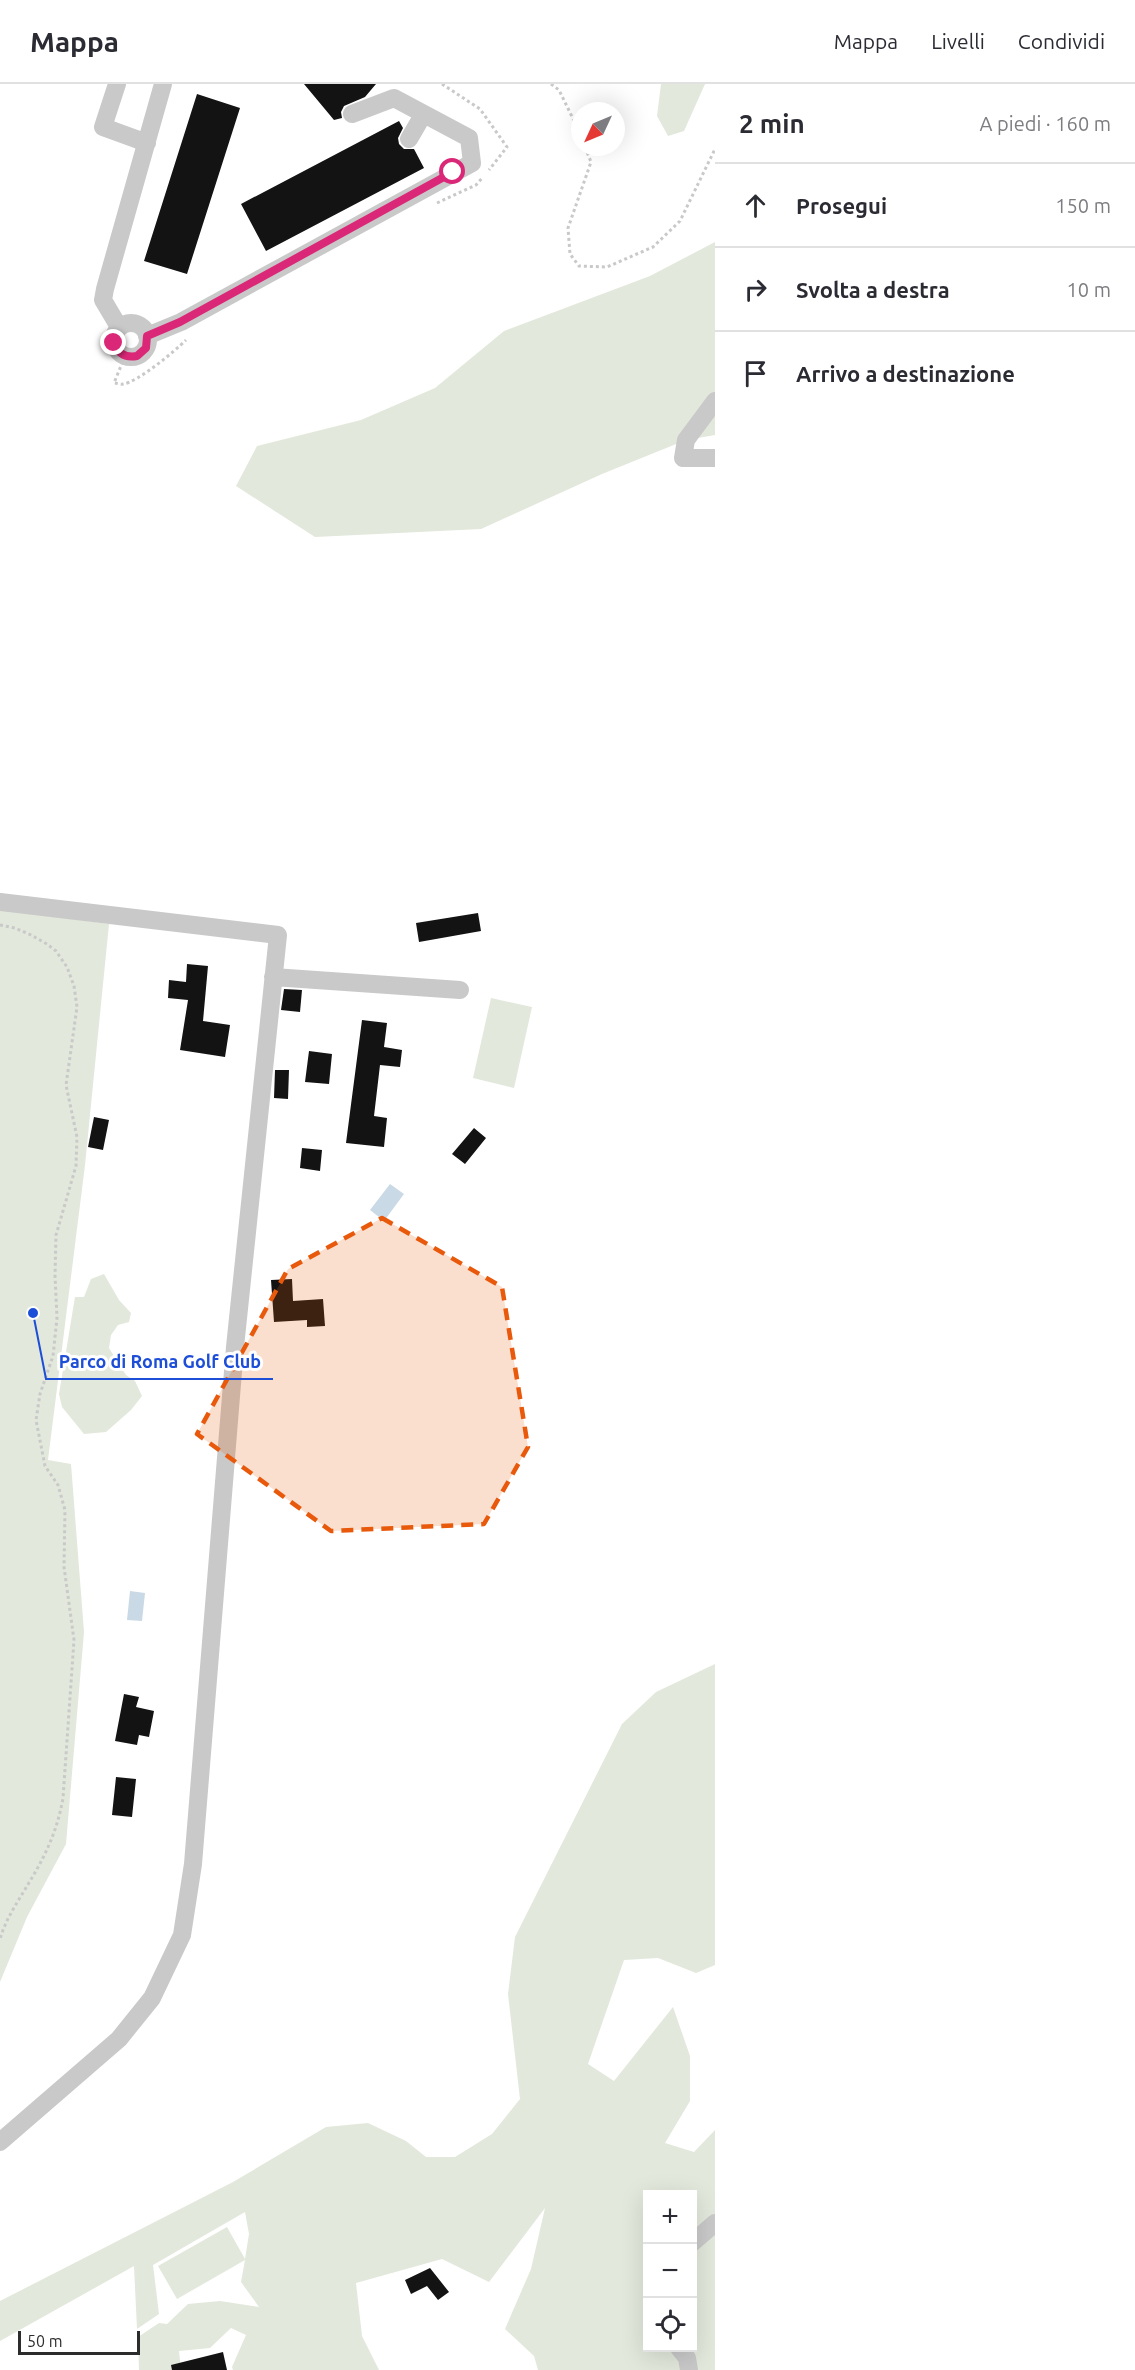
<!DOCTYPE html>
<html lang="it">
<meta charset="utf-8">
<style>
:root{--surface:#fff;--page:#f2f2f3;--text:#2b2b33;--muted:#7c7c81;--line:#e1e1e2}
body{margin:0;font-family:Ubuntu,sans-serif;background:var(--page);color:var(--text)}
.controls{position:absolute;right:18px;bottom:18px;display:grid;overflow:hidden;border-radius:0px;box-shadow:0 6px 24px #0002}
.controls button{width:54px;height:54px;display:grid;place-items:center;padding:0;border:0;border-bottom:2px solid var(--line);background:var(--surface);color:var(--text);font:30px sans-serif}
.compass{position:absolute;left:571px;top:18px;width:54px;height:54px;border-radius:50%;background:var(--surface);box-shadow:0 6px 24px #0002;rotate:226deg}
.scale{position:absolute;left:18px;bottom:15px;width:122px;box-sizing:border-box;padding-left:6px;border:3px solid #2c2c2c;border-top:0;font-size:16px;line-height:21px;white-space:nowrap;color:#2c2c2c;-webkit-text-stroke:4px #fff;paint-order:stroke}
.stop{position:absolute;width:18px;height:18px;margin:-14px;border:4px solid #db2777;border-radius:50%;background:#fff}
.stop.end{background:#db2777;border-color:#fff;box-shadow:0 2px 6px #0008}
.list{margin:0;padding:0;list-style:none}
h2{display:flex;justify-content:space-between;align-items:center;height:78px;margin:0;padding:0 24px;font-size:26px}
h2 small{font-size:20px;font-weight:400;color:var(--muted)}
.list li{display:grid;grid-template-columns:39px 1fr auto;gap:18px;align-items:center;box-sizing:border-box;height:84px;padding:0 24px;border-top:2px solid var(--line)}
.list b{display:block;font-size:22px;white-space:nowrap}
.list em{font-size:20px;font-style:normal;color:var(--muted)}
.icon{flex:none;width:33px;height:33px;fill:none;stroke:currentColor;stroke-width:2;stroke-linecap:round;stroke-linejoin:round}
.map{position:relative;flex:none;width:715px;height:2286px;overflow:hidden}
header{display:flex;align-items:center;gap:36px;box-sizing:border-box;height:84px;padding:0 30px;background:var(--surface);border-bottom:2px solid var(--line)}
header strong{font-size:28px}
nav{display:flex;gap:33px;margin-inline-start:auto;font-size:21px}
main{display:flex}
aside{flex:1;background:var(--surface)}
.map>svg:first-child{display:block}
</style>
<header>
<strong>Mappa</strong>
<nav><a>Mappa</a><a>Livelli</a><a>Condividi</a></nav>
</header>
<main>
<div class="map">
<svg width="715" height="2286" viewBox="0 0 715 2286">
<rect width="100%" height="100%" fill="#fff"/>
<path fill="#e2e8db" fill-rule="evenodd" d="M661 0H705L684 47 668 52 657 32Z
M715 158V351L686 356 602 390 481 445 315 453 236 402 257 362 361 336 435 304 504 247 650 192Z
M0 825 109 840 85 1081 48 1376 71 1380 84 1548 66 1760 27 1833 0 1898Z
M491 914 532 923 514 1004 473 994Z
M104 1190 119 1216 131 1229 129 1238 118 1241 111 1251 109 1264 126 1291 135 1297 142 1312 131 1326 106 1348 84 1350 62 1323 59 1310 75 1213H84L91 1195Z
M715 1580V1881L696 1889 658 1874 624 1876 588 1980 614 1997 673 1923 690 1972V2017L665 2059 694 2068 715 2046V2286H538L534 2272 505 2245 531 2185 545 2124 489 2198 442 2175 356 2199 362 2252 379 2286H233L232 2283 246 2251 231 2244 210 2264 179 2267 181 2286H139L138 2253 159 2239 167 2240 188 2220 220 2217 259 2223 241 2198 245 2176 177 2215 158 2182 227 2143 245 2175 249 2150 245 2128 153 2181 159 2230 137 2245 134 2182 0 2257V2217L233 2098 326 2043 368 2039 406 2057 426 2073H455L492 2050 520 2015 508 1910 515 1853 622 1640 656 1608ZM648 2110H692V2264H648Z"/>
<path fill="#cad9e6" d="M390 1100 404 1110 384 1137 370 1126Z
M130 1507 145 1509 142 1537 127 1536Z"/>
<path fill="#131313" d="M304 0H376L365 13 344 22 341 28 342 34 334 36Z
M197 10 240 24 187 190 144 177Z
M399 37 403 44 398 54 399 60 404 65H414L424 84 266 167 241 120Z
M478 829 481 847 419 858 416 839Z
M187 880 208 882 203 937 230 941 225 973 180 966 188 916 168 914 169 896 186 898Z
M284 905 302 906 300 928 281 926Z
M362 936 387 939 384 963 402 966 400 983 380 981 374 1032 387 1034 384 1063 346 1059Z
M309 967 332 970 329 1000 305 998Z
M275 986H289L288 1015 274 1014Z
M94 1033 109 1036 103 1066 88 1063Z
M474 1044 486 1054 465 1080 452 1070Z
M302 1064 322 1066 320 1087 300 1084Z
M292 1195 293 1217 323 1215 325 1242 307 1243V1236L274 1238 271 1196Z
M124 1610 139 1613 136 1623 154 1627 149 1653 139 1651 137 1661 115 1657Z
M116 1693 136 1695 132 1733 112 1731Z
M430 2184 449 2208 438 2216 427 2202 411 2210 405 2196Z
M223 2268 227 2286H172L171 2281Z"/>
<g fill="none" stroke-linecap="round" stroke-linejoin="round">
<path stroke="#c9c9c9" stroke-width="3" stroke-dasharray="3 3" stroke-linecap="butt" d="M442 0 480 25 507 63 489 86
M551 0 559 6 580 49
M585 63 591 78 568 144 570 170 579 182 607 183 653 163 680 137 715 65
M437 119 476 101 483 93
M125 272 114 299C117 299 120 301 123 300 138 298 175 267 186 256
M0 841 15 844 31 851 47 860 56 867 67 883 74 902 77 923 66 1001 77 1053 76 1082 56 1151 55 1192 57 1234 53 1272 40 1310 36 1336 45 1382 58 1401 65 1426 64 1483 74 1556 63 1714C58 1744 46 1771 30 1797 19 1816 6 1834 0 1855"/>
<path stroke="#c9c9c9" stroke-width="18" d="M117 0 103 43 147 59
M409 55 423 31
M114 256a17 17 0 1 1 34 0a17 17 0 1 1-34 0Z
M119 243 103 216 105 205 163 0
M147 252 181 238 472 79 469 54 394 14 352 30
M715 317 686 356 683 374H715
M0 818 278 851 235 1263 193 1780 182 1851 152 1914 119 1955 0 2058
M273 893 460 906
M692 2159 715 2139
M679 2264 687 2274 689 2286"/>
</g>
<g fill="none" stroke-linecap="round" stroke-linejoin="round">
<path stroke="#db2777" stroke-width="8" d="M114 259C118 270 126 274 137 272L146 264 147 252 180 238 453 88"/>
</g>
<path fill="#e8590c" fill-opacity="0.2" stroke="#e8590c" stroke-width="4.5" stroke-dasharray="12 8" stroke-linejoin="round" d="M382 1134 502 1203 528 1363 484 1440 331 1447 197 1350 288 1185Z"/>
<path fill="none" stroke="#1d4ed8" stroke-width="2" d="M33 1229L46 1295H273"/>
<circle fill="#1d4ed8" stroke="#fff" stroke-width="2" cx="33" cy="1229" r="6"/>
<g font-size="18" text-anchor="middle" font-weight="bold" fill="#1d4ed8" stroke="#fff" stroke-width="6" stroke-linejoin="round" paint-order="stroke">
<text x="160" y="1284">Parco di Roma Golf Club</text>
</g>
</svg>
<div class="controls">
<button>+</button>
<button>−</button>
<button><svg class="icon" aria-label="locate" viewBox="0 0 24 24"><circle cx="12" cy="12" r="6"/><path d="M12 2v4M12 18v4M2 12h4M18 12h4"/></svg></button>
</div>
<svg class="compass" viewBox="-18 -18 36 36"><path d="M0-13l5 13h-10z" fill="#e53935"/><path d="M0 13l5-13h-10z" fill="#7c7c81"/></svg>
<div class="scale">50 m</div>
<div class="stop" style="left:453px;top:88px"></div>
<div class="stop end" style="left:114px;top:259px"></div>
</div>
<aside>
<h2>2 min<small>A piedi · 160 m</small></h2>
<ul class="list">
<li><svg class="icon" aria-label="ahead" viewBox="0 0 24 24"><path d="M12 20V5M6 11l6-6 6 6"/></svg><div><b>Prosegui</b></div><em>150 m</em></li>
<li><svg class="icon" aria-label="right" viewBox="0 0 24 24"><path d="M7 20v-9h11M14 6l5 5-5 5"/></svg><div><b>Svolta a destra</b></div><em>10 m</em></li>
<li><svg class="icon" aria-label="arrive" viewBox="0 0 24 24"><path d="M6 21V4h12l-3 4 3 4H6"/></svg><div><b>Arrivo a destinazione</b></div></li>
</ul>
</aside>
</main>
